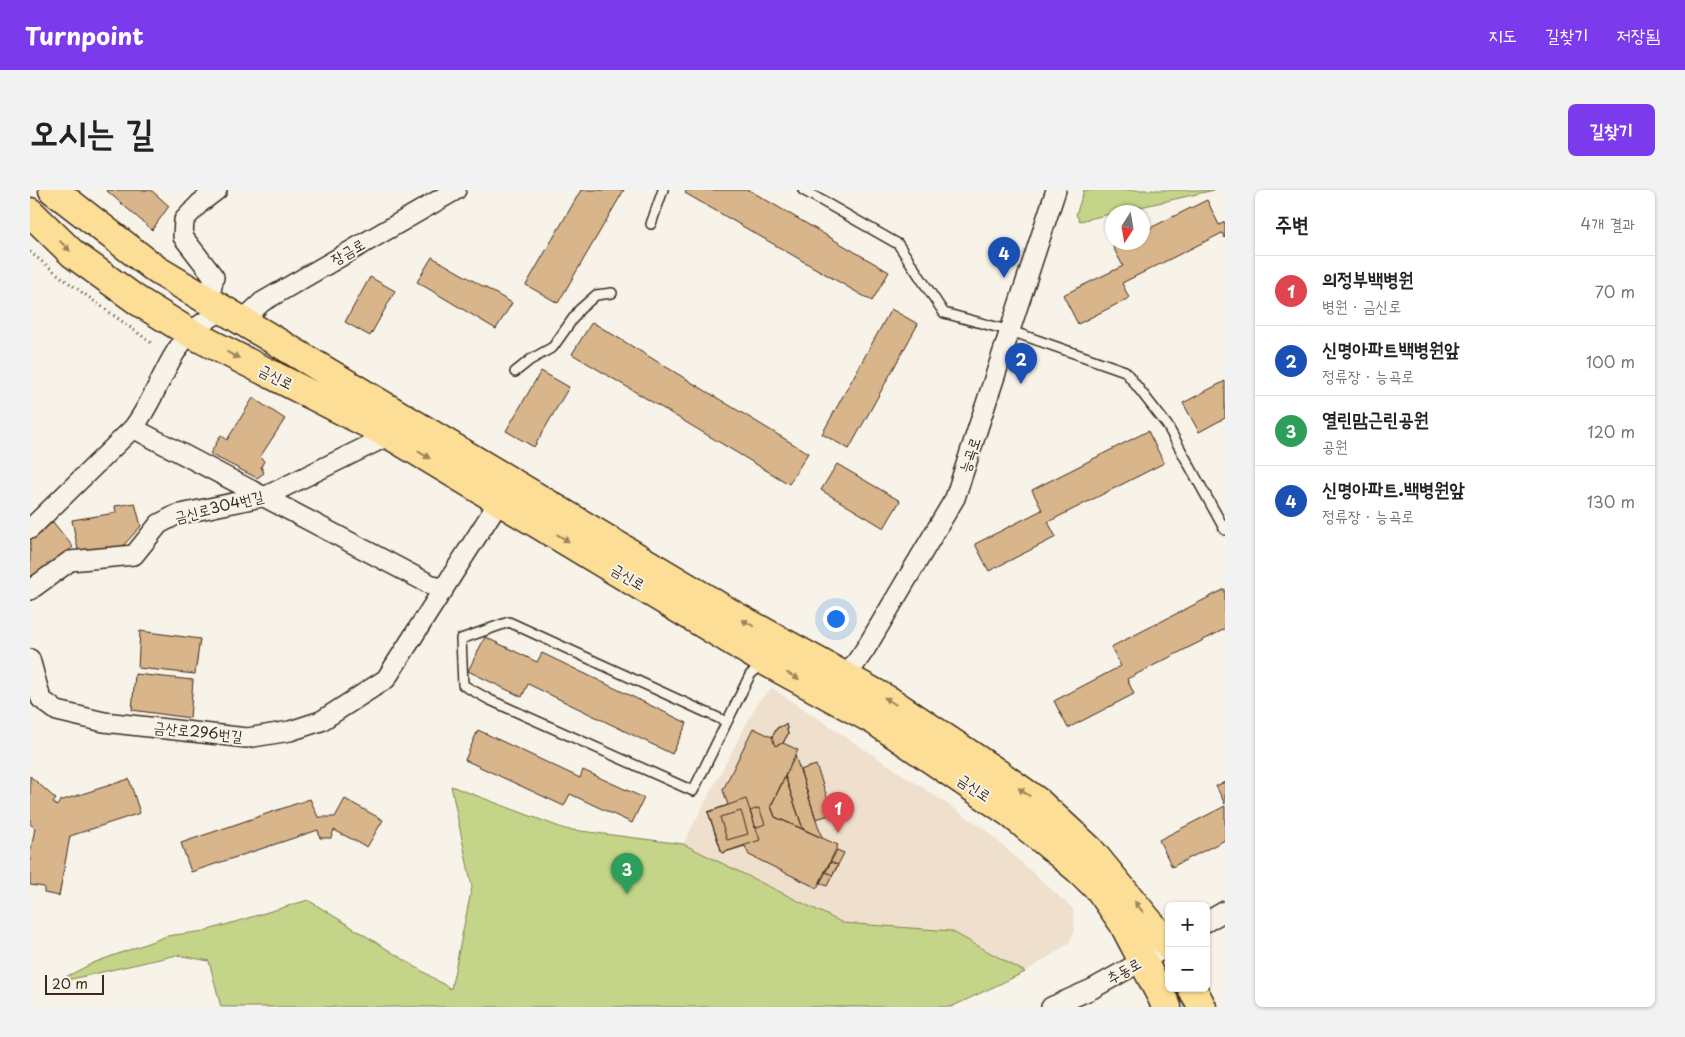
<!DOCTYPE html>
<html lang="ko">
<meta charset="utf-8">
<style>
:root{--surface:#fff;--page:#f2f2f2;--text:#222;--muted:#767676;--line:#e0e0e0;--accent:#7c3aed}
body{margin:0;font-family:"Playpen Sans","Poor Story",sans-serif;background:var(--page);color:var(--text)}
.controls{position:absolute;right:15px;bottom:15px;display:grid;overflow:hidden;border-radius:8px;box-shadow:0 1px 4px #0004}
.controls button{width:45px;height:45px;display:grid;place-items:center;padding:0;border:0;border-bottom:1px solid var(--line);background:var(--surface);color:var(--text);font:25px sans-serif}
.compass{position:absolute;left:1075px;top:15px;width:45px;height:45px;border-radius:50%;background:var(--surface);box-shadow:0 1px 4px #0004;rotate:191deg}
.scale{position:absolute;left:15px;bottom:12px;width:59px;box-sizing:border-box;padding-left:5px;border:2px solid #3b2a1e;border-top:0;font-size:14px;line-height:18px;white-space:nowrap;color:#3b2a1e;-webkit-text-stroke:4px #f7f3e8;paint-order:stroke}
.you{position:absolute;left:805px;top:428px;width:18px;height:18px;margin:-12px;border:4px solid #fff;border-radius:50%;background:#1a73e8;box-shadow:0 0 0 8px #1a73e833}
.badge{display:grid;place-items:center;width:32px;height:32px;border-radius:50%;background:var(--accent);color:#fff;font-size:16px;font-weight:700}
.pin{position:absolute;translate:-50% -41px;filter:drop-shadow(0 1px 2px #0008)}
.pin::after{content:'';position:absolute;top:26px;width:18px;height:15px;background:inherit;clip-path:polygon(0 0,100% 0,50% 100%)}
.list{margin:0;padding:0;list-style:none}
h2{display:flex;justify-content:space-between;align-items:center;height:65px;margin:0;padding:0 20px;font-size:21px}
h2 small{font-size:16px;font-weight:400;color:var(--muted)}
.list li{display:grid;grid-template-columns:32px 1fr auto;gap:15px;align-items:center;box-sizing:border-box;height:70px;padding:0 20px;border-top:1px solid var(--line)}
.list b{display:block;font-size:19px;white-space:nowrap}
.list p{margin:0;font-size:16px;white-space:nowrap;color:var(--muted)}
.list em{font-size:16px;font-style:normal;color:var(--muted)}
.map{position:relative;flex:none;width:1195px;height:817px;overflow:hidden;border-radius:8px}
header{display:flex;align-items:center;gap:30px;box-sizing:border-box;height:70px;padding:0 25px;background:var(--accent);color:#fff}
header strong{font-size:24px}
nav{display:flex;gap:28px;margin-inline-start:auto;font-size:18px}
.intro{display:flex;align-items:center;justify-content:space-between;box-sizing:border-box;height:120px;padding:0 30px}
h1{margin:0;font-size:35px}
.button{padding:12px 22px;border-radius:8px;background:var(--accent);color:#fff;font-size:18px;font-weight:700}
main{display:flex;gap:30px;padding:0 30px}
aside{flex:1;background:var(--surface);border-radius:8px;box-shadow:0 1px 4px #0004}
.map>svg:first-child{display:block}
</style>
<header>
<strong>Turnpoint</strong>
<nav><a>지도</a><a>길찾기</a><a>저장됨</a></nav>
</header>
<div class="intro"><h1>오시는 길</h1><a class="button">길찾기</a></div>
<main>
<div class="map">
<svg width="1195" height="817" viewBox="0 0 1195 817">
<rect width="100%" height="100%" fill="#f7f3e8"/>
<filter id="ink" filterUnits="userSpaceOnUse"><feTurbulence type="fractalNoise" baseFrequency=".02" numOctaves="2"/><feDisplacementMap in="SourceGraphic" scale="10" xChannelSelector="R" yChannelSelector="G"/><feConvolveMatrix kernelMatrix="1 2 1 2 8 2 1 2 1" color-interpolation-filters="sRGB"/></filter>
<g filter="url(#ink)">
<path fill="#eee0cc" d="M742 498 952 637 1043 719 1045 741 1038 754 995 782 921 741 813 733 653 654 728 512Z"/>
<path fill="#c4d488" stroke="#807f53" d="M1054 0H1184L1050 31 1046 25Z
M421 596 535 639 653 654 813 733 921 741 995 782 921 817H191L179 771 147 765 24 793 63 773 137 746 175 741 278 710 421 799 442 697Z"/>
<path fill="#d9b58b" stroke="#3b2a1e" d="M76 0H121L139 16 122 40Z
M551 0H594L528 113 496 95Z
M657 0H719L859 82 842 111 655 3Z
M1177 10 1189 35 1195 32V48L1192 43 1092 93 1099 108 1048 134 1033 105 1093 76 1083 57 1092 52H1112V42Z
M402 67 482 113 466 139 387 92Z
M340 87 365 101 340 146 315 132Z
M861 119 888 134 819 259 792 244Z
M562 132 778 263 759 294 542 164Z
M511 181 539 197 504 257 476 241Z
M1195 191V228L1169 242 1153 213Z
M223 208 255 229 230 267 234 271 231 277 234 283 227 288 180 264 191 245 197 250Z
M1118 241 1134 273 1018 332 1026 347 959 381 945 354 1012 320 1002 300Z
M807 274 870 311 854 338 791 300Z
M105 313 111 336 91 358 49 365 42 330 86 323 85 316Z
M23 332 43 357 0 393V350Z
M1195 399V439L1097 489 1104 504 1038 538 1024 511 1091 476 1081 457Z
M110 441 170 449 165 484 108 478Z
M455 447 507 472 512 463 657 533 642 564 498 494 492 507 438 481Z
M105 484 163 490 160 528 102 520Z
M756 534 758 544 753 553 768 560 741 616 745 627 808 655 787 698 719 665 715 656 692 663 678 622 698 615 693 600 723 538 742 547 747 538Z
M756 534 758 544 753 553 745 556 742 547 747 538Z
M448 540 550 588 553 580 614 608 602 633 540 604 534 616 435 570Z
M765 566 770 580 792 648 773 639 755 586Z
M786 575 803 624 786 629 770 580Z
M0 586 26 609 23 613 27 616 30 611 99 589 110 623 40 646 29 706 14 703V697L0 695V665L5 638 0 634Z
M755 586 773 639 745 627 741 616Z
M1195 592V614L1186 596Z
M280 609 288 627H305L315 609 353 630 337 657 304 640 301 648H290L288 640 161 682 151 653Z
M716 609 730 650 692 663 678 622Z
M1195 616V650L1142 677 1129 650Z
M729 618 735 634 725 638 720 621Z
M711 621 718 644 697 650 690 627Z
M807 660 814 663 797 696 790 693Z
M801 672 808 675 803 685 795 682Z"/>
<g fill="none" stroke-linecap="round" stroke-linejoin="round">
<g stroke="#3b2a1e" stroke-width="12">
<path id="service" d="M773 0 868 54 914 123 981 141 1095 181 1137 235 1195 340
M621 34 633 0
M485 182 500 170 523 157 549 120 566 105 582 103
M697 532 479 432 431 449 433 495 460 510 663 601 720 485 733 473"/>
</g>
<g stroke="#3b2a1e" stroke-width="22">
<path id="minor" d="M179 110 184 87 153 47 154 30 170 13 187 0
M213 130 232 112 426 0
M103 238 413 401
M0 339 103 238C126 209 134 172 159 144 168 134 183 127 194 119
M0 400 40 371 104 365 129 334 146 325 236 306 360 245
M0 469 11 509 27 521 74 532 217 548 260 541 291 531 356 489 470 310
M809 497 836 458 925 308 1026 0
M1176 732 1195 721
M1021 817 1062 799 1139 756"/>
</g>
<g stroke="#3b2a1e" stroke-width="31">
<path id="primary" d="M23 0 127 80 707 427 858 510 963 580 1008 612 1060 660 1139 756
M0 22 43 64 108 111 160 143 360 245 735 471 845 531 980 623 1048 679 1070 700 1093 733 1137 817
M1162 798 1172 817"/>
</g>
<path stroke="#3b2a1e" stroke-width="3" stroke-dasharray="1 4" stroke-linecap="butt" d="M0 62 35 90 123 154"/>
<use href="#service" stroke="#f7f3e8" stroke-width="9"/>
<use href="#minor" stroke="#f7f3e8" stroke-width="19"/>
<use href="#primary" stroke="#fcde96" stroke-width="28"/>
</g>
<defs><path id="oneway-solid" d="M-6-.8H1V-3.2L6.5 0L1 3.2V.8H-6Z" transform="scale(1.25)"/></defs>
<g fill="#9c845a">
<use href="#oneway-solid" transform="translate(35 56) rotate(44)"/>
<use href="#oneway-solid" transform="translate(203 165) rotate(27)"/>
<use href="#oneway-solid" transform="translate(394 265) rotate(31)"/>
<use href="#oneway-solid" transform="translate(533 348) rotate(31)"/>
<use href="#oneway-solid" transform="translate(718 433) rotate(-152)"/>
<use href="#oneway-solid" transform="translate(763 486) rotate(28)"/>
<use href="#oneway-solid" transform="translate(860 511) rotate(-148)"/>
<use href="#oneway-solid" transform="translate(994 602) rotate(-144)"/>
<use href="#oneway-solid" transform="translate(1109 717) rotate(-128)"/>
</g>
</g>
<g text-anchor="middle" stroke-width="4" stroke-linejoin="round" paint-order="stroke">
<g font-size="15" fill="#3b2a1e" stroke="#f7f3e8">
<text transform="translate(318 62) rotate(-30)" y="5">장금로</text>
<text transform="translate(246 187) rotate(27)" y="5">금신로</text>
<text transform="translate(940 265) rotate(-71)" y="5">능곡로</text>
<text transform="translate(189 317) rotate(-14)" y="5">금신로304번길</text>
<text transform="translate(598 387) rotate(31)" y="5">금신로</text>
<text transform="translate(168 542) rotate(6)" y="5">금산로296번길</text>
<text transform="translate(944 598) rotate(34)" y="5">금신로</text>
<text transform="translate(1094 781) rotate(-29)" y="5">추동로</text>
</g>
</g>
</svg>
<div class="controls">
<button>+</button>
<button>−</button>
</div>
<svg class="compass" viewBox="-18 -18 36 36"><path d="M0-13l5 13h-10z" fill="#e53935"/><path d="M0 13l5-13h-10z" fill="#767676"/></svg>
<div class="scale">20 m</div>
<div class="you"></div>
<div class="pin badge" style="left:808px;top:643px;background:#e0444e">1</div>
<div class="pin badge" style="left:991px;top:194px;background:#1a4fb4">2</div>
<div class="pin badge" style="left:597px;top:704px;background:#2e9e5b">3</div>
<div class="pin badge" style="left:974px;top:88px;background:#1a4fb4">4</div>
</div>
<aside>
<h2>주변<small>4개 결과</small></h2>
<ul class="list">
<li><span class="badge" style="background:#e0444e">1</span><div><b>의정부백병원</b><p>병원 · 금신로</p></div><em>70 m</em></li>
<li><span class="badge" style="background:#1a4fb4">2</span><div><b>신명아파트백병원앞</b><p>정류장 · 능곡로</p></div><em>100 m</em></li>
<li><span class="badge" style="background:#2e9e5b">3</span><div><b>열린맘근린공원</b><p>공원</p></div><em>120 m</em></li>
<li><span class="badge" style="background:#1a4fb4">4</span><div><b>신명아파트.백병원앞</b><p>정류장 · 능곡로</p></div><em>130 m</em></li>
</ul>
</aside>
</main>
